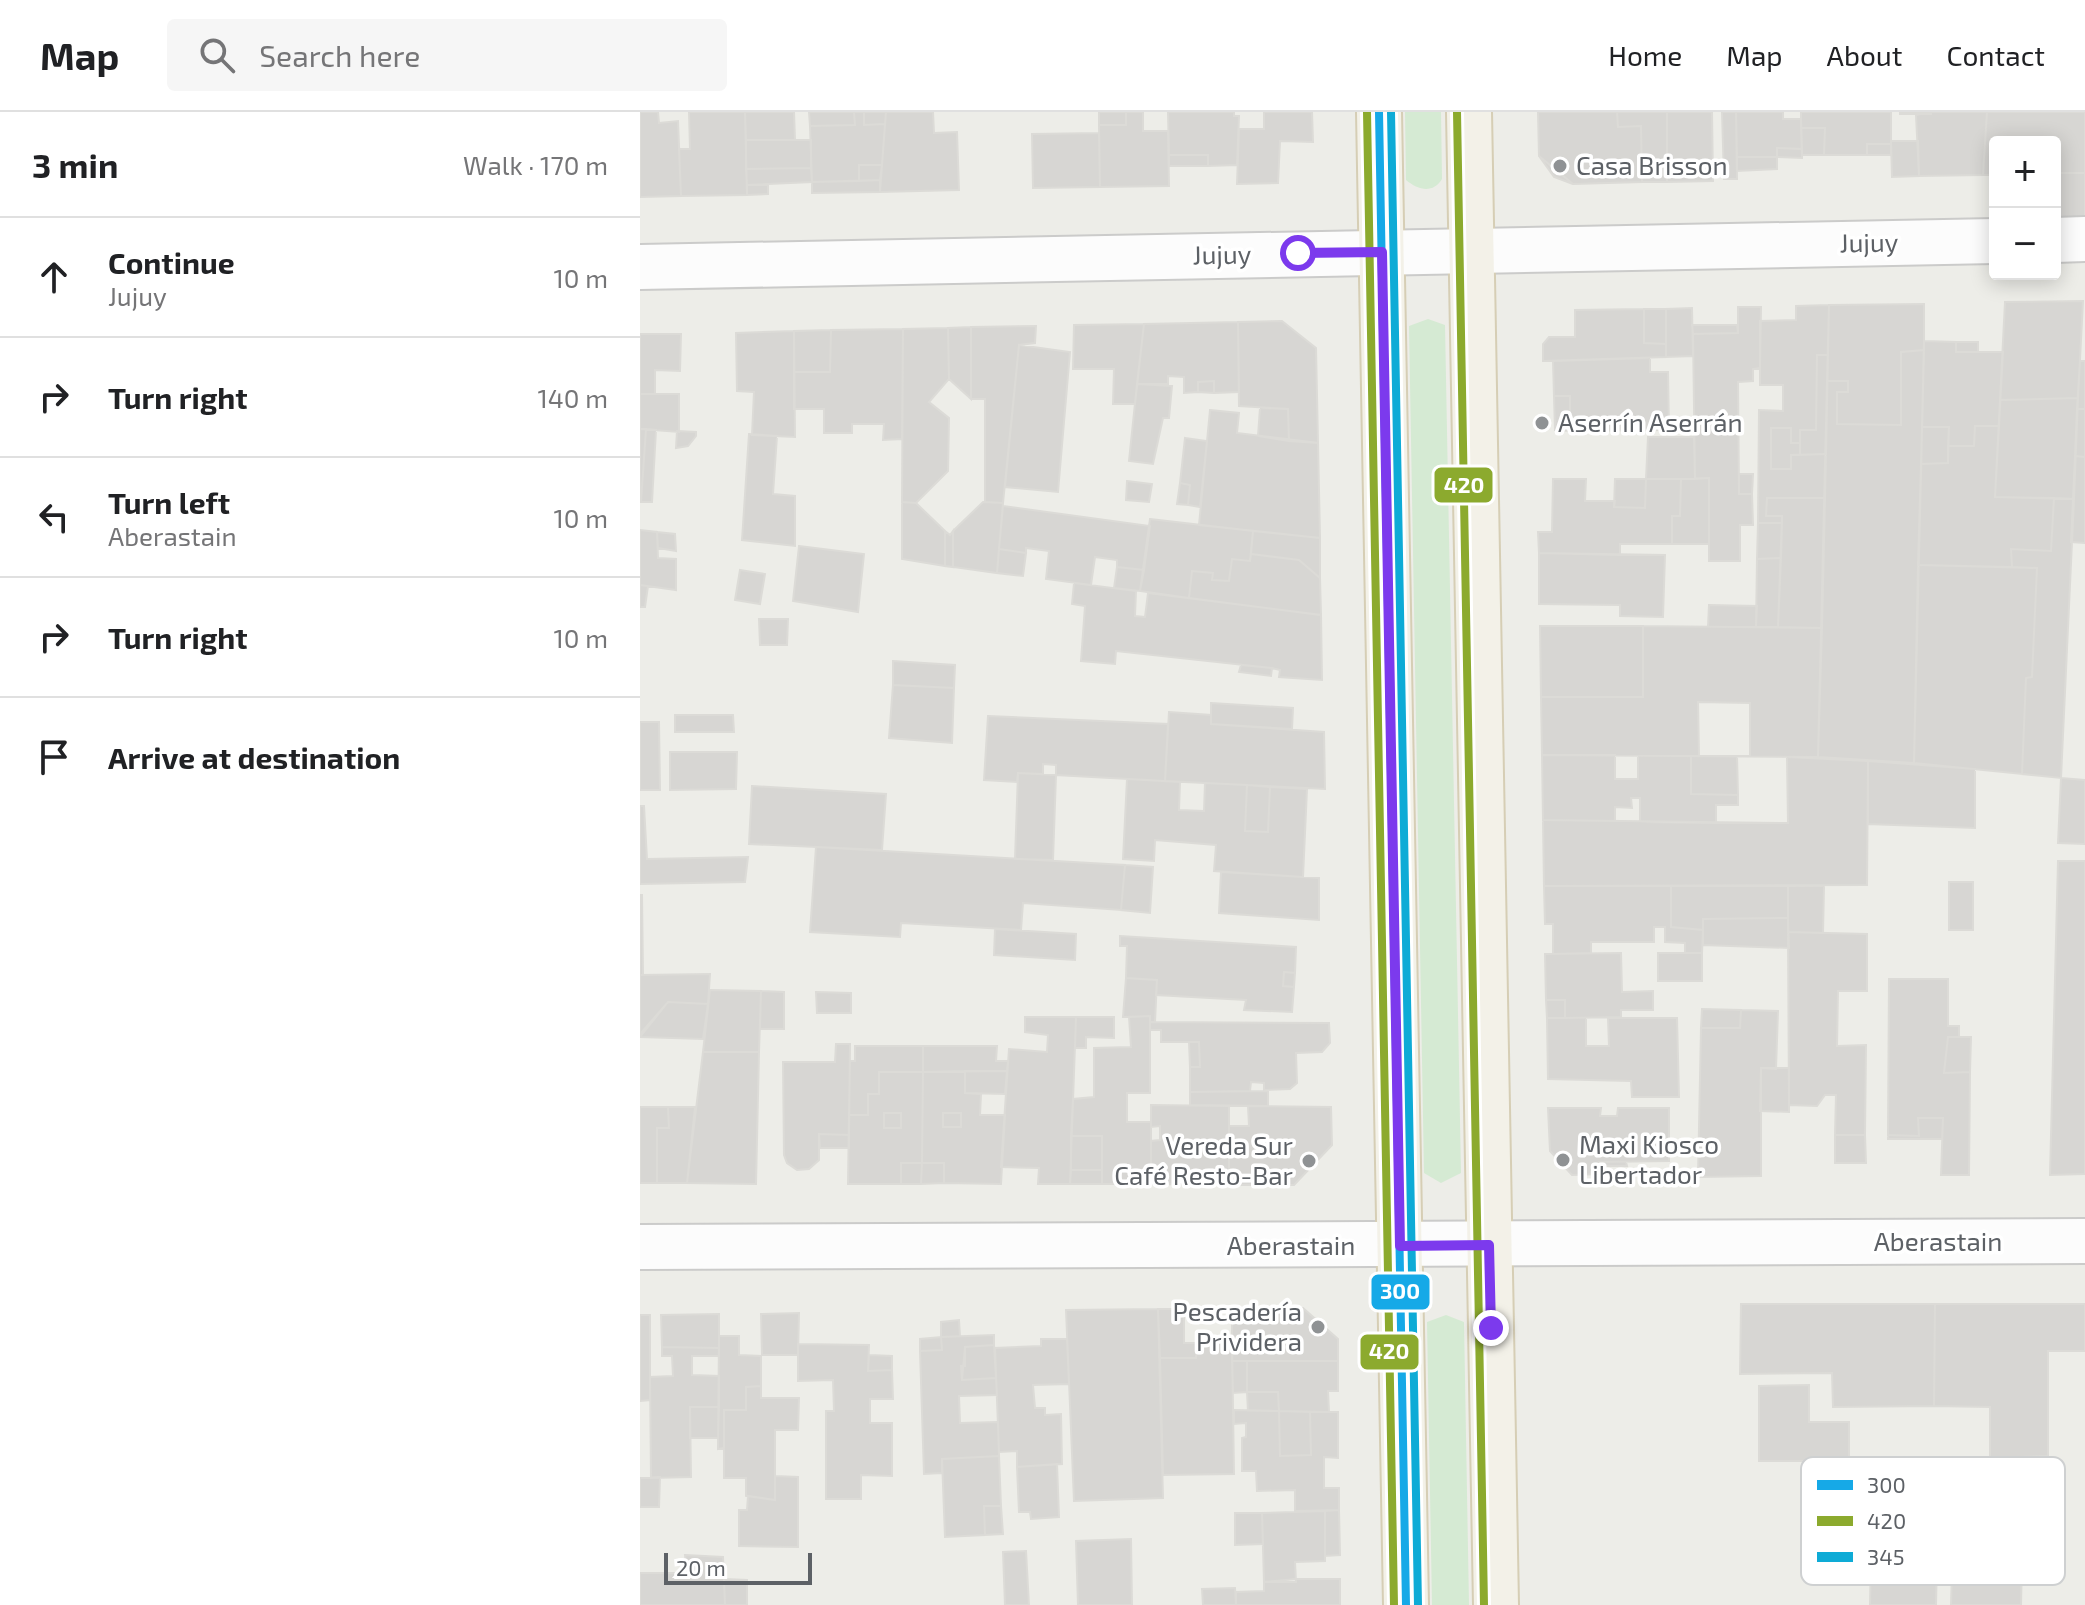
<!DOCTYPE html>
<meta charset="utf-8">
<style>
:root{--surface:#fff;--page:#f6f6f6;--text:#202124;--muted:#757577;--line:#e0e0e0}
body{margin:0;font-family:"Exo 2",sans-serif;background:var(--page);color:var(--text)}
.controls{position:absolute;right:24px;top:24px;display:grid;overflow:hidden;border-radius:8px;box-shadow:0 4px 20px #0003}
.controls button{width:72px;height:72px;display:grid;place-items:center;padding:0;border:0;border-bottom:2px solid var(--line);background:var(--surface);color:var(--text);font:40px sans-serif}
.scale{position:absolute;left:24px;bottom:20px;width:148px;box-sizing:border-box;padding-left:8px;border:4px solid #5d6166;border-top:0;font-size:22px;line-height:28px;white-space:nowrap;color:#5d6166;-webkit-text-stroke:6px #fff;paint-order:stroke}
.stop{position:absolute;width:24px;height:24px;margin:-18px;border:6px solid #7c3aed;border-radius:50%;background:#fff}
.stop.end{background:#7c3aed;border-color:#fff;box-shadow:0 2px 8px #0008}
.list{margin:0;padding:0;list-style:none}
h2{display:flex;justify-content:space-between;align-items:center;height:104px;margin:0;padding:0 32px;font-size:34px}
h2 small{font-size:26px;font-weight:400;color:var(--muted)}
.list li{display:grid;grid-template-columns:52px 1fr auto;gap:24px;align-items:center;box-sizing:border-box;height:120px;padding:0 32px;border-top:2px solid var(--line)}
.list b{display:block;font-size:30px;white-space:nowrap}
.list p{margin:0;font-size:26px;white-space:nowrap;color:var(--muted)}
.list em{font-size:26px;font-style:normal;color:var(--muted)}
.icon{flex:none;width:44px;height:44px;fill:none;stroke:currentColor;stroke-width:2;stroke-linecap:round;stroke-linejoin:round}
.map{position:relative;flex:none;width:1445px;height:1493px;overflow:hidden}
header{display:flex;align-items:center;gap:48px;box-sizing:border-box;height:112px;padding:0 40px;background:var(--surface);border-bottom:2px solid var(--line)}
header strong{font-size:38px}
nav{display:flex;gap:44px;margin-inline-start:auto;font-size:28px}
.search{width:560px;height:72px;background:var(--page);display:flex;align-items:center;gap:20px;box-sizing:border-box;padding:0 28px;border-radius:8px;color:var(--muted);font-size:30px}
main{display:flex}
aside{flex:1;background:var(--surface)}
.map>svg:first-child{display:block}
</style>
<header>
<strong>Map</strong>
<div class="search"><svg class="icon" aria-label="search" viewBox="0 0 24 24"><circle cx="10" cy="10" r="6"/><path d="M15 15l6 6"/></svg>Search here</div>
<nav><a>Home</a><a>Map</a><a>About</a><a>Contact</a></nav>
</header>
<main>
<aside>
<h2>3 min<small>Walk · 170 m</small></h2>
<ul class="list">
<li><svg class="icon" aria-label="ahead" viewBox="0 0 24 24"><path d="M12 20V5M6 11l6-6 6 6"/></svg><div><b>Continue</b><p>Jujuy</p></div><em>10 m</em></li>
<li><svg class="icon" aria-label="right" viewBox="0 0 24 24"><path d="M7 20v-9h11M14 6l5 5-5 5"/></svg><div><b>Turn right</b></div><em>140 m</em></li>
<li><svg class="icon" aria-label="left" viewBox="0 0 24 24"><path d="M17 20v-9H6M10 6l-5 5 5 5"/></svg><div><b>Turn left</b><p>Aberastain</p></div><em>10 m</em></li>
<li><svg class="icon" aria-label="right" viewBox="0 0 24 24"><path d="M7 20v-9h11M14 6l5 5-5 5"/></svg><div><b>Turn right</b></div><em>10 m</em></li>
<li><svg class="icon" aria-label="arrive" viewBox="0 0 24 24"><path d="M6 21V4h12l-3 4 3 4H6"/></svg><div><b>Arrive at destination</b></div></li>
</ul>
</aside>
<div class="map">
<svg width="1445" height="1493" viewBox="0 0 1445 1493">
<rect width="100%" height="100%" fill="#edede8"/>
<path fill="#d5ead3" d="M765 0H801L802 67C793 82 778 78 766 68Z
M788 207 805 213 821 1061 801 1071 784 1061 769 214Z
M806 1203 824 1210 829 1493H792L787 1210Z"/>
<path fill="#d7d6d3" stroke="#dcdbd7" stroke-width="2" fill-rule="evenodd" d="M0 0H18L19 11 38 9 41 84 0 85Z
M49 0H105L107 83 41 84 39 37H50Z
M105 0H154L155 28H106Z
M169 0H214L215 13 170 14Z
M214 0H224V13L245 12 242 53H219V69L172 70 170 14 215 13Z
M224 0H246L245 12 224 13Z
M246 0H293L294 21 317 20 319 78 240 80Z
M459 0H486V13H459Z
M486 0H503V19H528L529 74 460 75 459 13H486Z
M528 0H594V4H599L597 53 568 54V43H529Z
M624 0H672L673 30 640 29 638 71 597 72 599 17H624Z
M898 0H977L978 15 1001 14 1002 70 933 72 899 44Z
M977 0H1027V70H1002L1001 14 978 15Z
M1027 0H1072L1073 69 1027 70Z
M1082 0H1096L1097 67H1084Z
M1096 0H1143V7H1161L1162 37 1137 36V45H1097Z
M1161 0H1251V32H1227V43H1184L1185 16H1161Z
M1260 0H1291V2H1260Z
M1291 0H1347L1343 63 1279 64 1276 3Z
M1347 0H1445V61H1415V30H1355V63H1343Z
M1161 16H1185L1184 43H1162Z
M459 21 460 75 393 76 392 22Z
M106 28H171V56L106 57Z
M1251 29H1278L1279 64 1252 65Z
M1227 32H1251V43H1227Z
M1137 36 1162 37V46L1137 45Z
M529 43H568V54H529Z
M899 44 933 72 914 65Z
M1097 45H1137V57L1097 59Z
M219 53H242L240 68 219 69Z
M171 56 172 70 107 73 106 57Z
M1415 61H1445V123H1415Z
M240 68V80L172 81V70Z
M107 73H128V82L107 83Z
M1443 189 1438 286 1360 288 1365 190Z
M1284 192V238L1261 240V313L1197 312V280H1208V269H1187L1189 193Z
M1189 193 1188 243H1177L1176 318H1160V331H1151V316H1131V357H1151V343L1186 342 1185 386H1127L1126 404H1142V411H1118L1119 298 1143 299V273H1120V209L1156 208V194Z
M1098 195H1121L1120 256 1113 257V269L1098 270 1099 382H1112L1113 413H1100V449H1069V366L1055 367 1053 222 1098 221Z
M1052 196 1053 244 1026 245V197Z
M1004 197V231L1026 232V245L903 249V232L909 225H935V198Z
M1004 197H1026V232L1004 231Z
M642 209 676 236 678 331 649 329 648 297 599 294 598 210Z
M598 210 599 280 574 281V269L558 270V280L544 281V265L528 264V272H497L504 212Z
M504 212 495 292H473L474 257H433L434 213Z
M1052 213H1097L1098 221 1053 222Z
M396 214 395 231 379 233 363 391 345 390V287H331V215Z
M331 215V287L309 267 308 216Z
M308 216 309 267 289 290 309 306 308 359 276 391 262 390 263 217Z
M263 217 262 327 243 328 244 312H212V321H184V297H154V260H190L191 218Z
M191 218 190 260H154V219Z
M154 219 155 325 112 323 114 280 97 279 96 221Z
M0 222H41L40 259 15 258V282H0Z
M1284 229 1316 230V240H1363L1359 314H1335L1334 334H1308L1309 315H1282Z
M1316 230H1338V240H1316Z
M379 233 430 240 418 380 365 375Z
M1284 238 1274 651 1178 645 1187 269H1208V280H1197V312L1261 313V240Z
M1177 243H1188L1186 342 1160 343V318H1176Z
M1010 246V260H1028L1029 318 930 319V284H914L913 249Z
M1440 249H1445V297H1437Z
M574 269V281L558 280V270Z
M497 272 532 274 529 306H523L513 352 489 349Z
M0 282H39V320L0 317Z
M914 284H930V319L915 318Z
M1438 286 1434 387 1355 385 1360 288Z
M620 296 648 297 649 329 618 324Z
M1437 297H1445V345L1435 344Z
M570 298 599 301 597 321 678 331 680 426 559 413Z
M1335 314H1359L1355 385 1414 386 1411 439 1371 437 1372 455 1278 453 1281 352 1308 351V334H1334Z
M1282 315H1309L1308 351 1281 352Z
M1131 316H1151V331H1160V343H1151V357H1131Z
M0 317H6L1 390H0Z
M6 317 16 318 12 390H1Z
M37 319 56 320V324L48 334 36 336Z
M109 322 137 324 133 382 155 384V434L102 428Z
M1008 325H1054L1055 367H1006Z
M545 326 567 329 560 395 548 393 550 373 540 371Z
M1435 344 1445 345V431L1431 430Z
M1099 362H1113L1112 382H1099Z
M1069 366V432H1032V404H1040L1041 367Z
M913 367H946L945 389H975L974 395 1005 396 1006 367H1041L1040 404H1032V432H980V443L899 441 898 420H912Z
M975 367H1006L1005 396 974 395Z
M487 369 512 372 509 390 486 388Z
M540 371 550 373 548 393 537 392Z
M1127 386H1185L1182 516 1138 515 1142 404H1126Z
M1414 386 1434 387 1421 666 1382 662 1386 566 1392 565 1397 456 1372 455 1371 437 1411 439Z
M262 390 276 391 305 419V454L262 447Z
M343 390 363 391 357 461 313 455V419Z
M363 394 510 414 504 458 477 455V448L455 445 451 473 406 467 409 439 386 436V441L359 437Z
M510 407 613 419 610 449 592 447 589 469 572 468 573 461 552 459 549 486 500 479Z
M1118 411H1142L1141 446 1117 447Z
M0 418 17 420 18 446 36 447V478L0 473Z
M305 419 310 423 313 419V455L305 454Z
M613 419 680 426V466L659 448 611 442Z
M17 420 35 422 36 439 18 436Z
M159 434 224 442 218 500 153 489Z
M359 437 386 441 383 464 357 461Z
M899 441 1025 443 1023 505 980 504V493L899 492Z
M611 442 659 448 680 466 681 503 549 486 552 459 573 461 572 468 589 469 592 447 610 449Z
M1141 446 1138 515H1116L1117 447Z
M1278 453 1397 456 1392 565 1386 566 1382 662 1274 651Z
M477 455 504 458 500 479 474 476Z
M100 458 125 462 120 492 95 488Z
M434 471 496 479 495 504 505 505 508 481 681 503 682 568 639 565 640 558 632 556 476 539 475 552 441 549 445 494 432 492Z
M0 473 8 474 5 495H0Z
M1069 493 1117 494 1116 515H1068Z
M119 507H148L147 533H120Z
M900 514H1003V585H901Z
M1003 514 1182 516 1178 645 902 643 901 585H1003Z
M253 549 315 553 314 576 253 573Z
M601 553 632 556 631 564 599 560Z
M253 573 314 576 312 631 249 626Z
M1058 590 1110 591V644H1059Z
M571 591 653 596 652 617 571 612Z
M529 600 571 603V612L684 620 685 677 525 669Z
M35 603H93L94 620H35Z
M348 604 528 612 525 669 416 663V653L403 652V662L378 661 377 670 344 668Z
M0 610H19L20 678H0Z
M30 640H97L96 677 30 678Z
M902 643H975V667H998V644H1051V682L1098 683V693H1076V711L1000 710V686H991L992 696 975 695V709L903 708Z
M1051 644H1097L1098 683 1051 682Z
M1147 645 1228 649 1227 773 904 774 903 708 1148 711Z
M1228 649 1335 657V716L1228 712Z
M378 661 416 663 413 748 375 747Z
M1421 666 1445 668V732L1418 731Z
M487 667 540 670 539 698 564 699 565 671 607 673 605 719 628 720 630 675 667 677 663 765 574 759 576 733 515 728 514 749 483 747Z
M607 673 630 675 628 720 605 719Z
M112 674 246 682 242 738 109 732Z
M0 694H4L7 747 108 745 105 770 0 772Z
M176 735 485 753 481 798 383 791 381 818 261 811 260 825 170 820Z
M1418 749H1445V1062L1410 1063Z
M485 753 513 755 510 801 481 798Z
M581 760 679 766V808L579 801Z
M1309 770H1333V818H1309Z
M904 774H1031V815L1063 818 1062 841H1045V831L1025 830V815H1014V830H951V841L913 842V812H905Z
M1031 774H1148V806L1063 807V818L1031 815Z
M1148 774H1184L1183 821 1148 820Z
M0 783H2L3 863H0Z
M1148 806 1149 836 1063 833V807Z
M355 817 436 822 435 848 354 843Z
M1148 820 1227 822V879H1198L1197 934 1226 933 1225 1023H1195L1196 983H1185L1177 994 1149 993Z
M480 824 656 835 655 861 644 860 643 874 654 875 652 900 604 898 606 888 516 883 517 868 486 866 487 834H480Z
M981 841 982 880 1013 879V898H981V905L925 906V888H906L905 842Z
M1018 841H1062V869H1018Z
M644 860 655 861 654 875 643 874Z
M70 862 68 892 28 890 0 922V863Z
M486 866 517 868 515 910H510V904L483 905Z
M1249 867H1308V914H1319V925H1308L1304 961 1330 960 1329 1063H1301L1303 1006H1278L1279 1024 1248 1023Z
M70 878 121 879 119 940H63Z
M121 879 144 880V917H120Z
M176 880 211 881V901H177Z
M906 888H925V906H907Z
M28 890 68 892 63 927 0 925Z
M1062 897 1101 898 1100 916H1061Z
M1101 898 1138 899 1136 957 1121 956V1064L1058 1065 1061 916H1100Z
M510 904V981H487V1010H511V1072H462V1024H431L433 987 454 985V936L491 935 489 905Z
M385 905H436L430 1072H398L399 1056 361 1055 369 937 407 940 408 923 385 920Z
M436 905H474V926L446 925V936H435Z
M907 906H946V934H969L968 906H1037L1039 985H992L991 969 908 967Z
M510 910 689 911 690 931 682 940 656 941 657 971 650 977 624 978V971L611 970 610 979 550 980V955H560L559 930H521V918H510Z
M1308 925H1331L1330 960 1304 961Z
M549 930H559L560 955H550Z
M196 932H210L209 1023 179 1022V1048L169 1057 157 1058 147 1051 144 1043 143 950H195Z
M215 934H283V960H239V982H228V1003H209L210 949H215Z
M283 934H357L356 949H368L367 959 283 960Z
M63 940H119L116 1072 47 1071Z
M1121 956H1149V1000L1120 999Z
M325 959V981L341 982 340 1003H365L361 1072 304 1071V1051H282L283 960ZM303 1001H321V1015H303Z
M325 959H367L365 982 325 981Z
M239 960H283L282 1051H261V1072H208L209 1003H228V982H239ZM244 1001H261V1016H244Z
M628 979V994L550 993V980Z
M511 993 589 994V1073L511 1072V1029L520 1028V1014L511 1015Z
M608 994 691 995 692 1033 654 1073H589V1014H609Z
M0 995H28L29 1016H17V1071H0Z
M28 995H55L47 1071H17V1016H29Z
M908 996H961L960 1004H977L978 996H1029V1049L959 1050 960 1062 932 1063 910 1039Z
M244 1001H261V1016H244Z
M303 1001H321V1015H303Z
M1278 1006H1303L1302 1027H1248V1023L1279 1024Z
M179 1022 209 1023V1036H180Z
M1195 1023H1225L1226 1051H1195Z
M431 1024H462V1058H431Z
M959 1050H986L987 1054H960Z
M261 1051H282L281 1072H261Z
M282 1051H304V1071L281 1072Z
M431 1058H462V1072H430Z
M1101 1192H1295L1294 1294 1193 1295 1192 1261 1100 1262Z
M1295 1192H1445V1239H1408V1344L1350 1346V1295L1294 1294Z
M663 1196 698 1227V1249H592V1197Z
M518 1197 523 1386 434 1389 426 1198Z
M518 1197H544V1231H557L556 1246H520Z
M159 1201 158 1243H122L121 1202Z
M79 1202V1236L22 1235 21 1203Z
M0 1203H10V1288L0 1289Z
M319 1208 320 1225H301V1210Z
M354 1223V1233L325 1235V1254H321L322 1268 356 1266 357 1283 319 1284 320 1311 358 1310 359 1344 302 1347V1361L284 1362 280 1239 302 1238 301 1225Z
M79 1224H99V1243L121 1244V1274L106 1275V1298H84V1336L78 1337Z
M301 1225 302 1238 280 1239V1227Z
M401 1227H427L429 1272 393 1273 395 1296H405V1303L421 1302 422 1352 377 1355V1339L359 1340 355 1236 401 1234Z
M557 1230H592L594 1362 523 1363 520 1246H556Z
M158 1232 229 1233 228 1259 252 1258 253 1287H230V1311H252V1364L221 1363V1387H186V1299H194L193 1268 158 1269Z
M354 1233 356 1266 322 1268 325 1235Z
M22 1235 79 1236V1244H52V1263L79 1264V1295H50L51 1365 11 1366 10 1265 33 1264 32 1244H22Z
M229 1243 252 1244V1258L228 1259Z
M592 1249H607V1280L593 1281Z
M607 1249H698V1279H688L689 1300 639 1299 638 1280H607Z
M1169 1273V1310H1209V1349H1119V1274Z
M121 1274V1286H159L158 1318H135V1388L106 1384V1366H84V1298H106V1275Z
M607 1280H638L639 1299H608Z
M50 1295H79L78 1326H50Z
M594 1298 639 1299 640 1344 671 1343 670 1300H698V1346L684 1345V1376H699V1398L655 1399V1378L617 1379 616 1359H602V1326L606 1325V1311L594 1312Z
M639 1299 670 1300 671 1343 640 1344Z
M359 1344 361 1394H344L345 1423 305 1425 302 1347Z
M417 1352 419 1405 391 1407 390 1400H379L377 1355Z
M1219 1355 1289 1357 1286 1447 1297 1448 1296 1493H1230L1231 1445 1216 1444Z
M1315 1357 1384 1359 1381 1493H1311Z
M135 1364 158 1365V1435L99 1434V1398H107L108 1384 135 1388Z
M20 1365 19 1395H0V1366Z
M344 1394H361L363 1422 345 1423Z
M699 1398 700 1443 685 1444V1399Z
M685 1399V1449L655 1450 656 1470H624L622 1401Z
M595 1401H622L623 1432 595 1433Z
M491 1427 492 1493H438L436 1429Z
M386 1439 389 1493H365L363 1440Z
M45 1443 83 1445 85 1493H0V1461H47Z
M84 1467 107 1468V1493H85Z
M656 1467H700V1493H596V1480L624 1479V1470Z
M595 1476 596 1493H563L562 1477Z"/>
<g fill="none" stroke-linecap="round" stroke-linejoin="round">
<g stroke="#cbcbca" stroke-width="48">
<path id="minor" d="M1415 128 1445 127
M0 155 1355 129
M0 1135 1445 1129"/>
</g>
<g stroke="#d6ceb5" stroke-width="48">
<path id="primary" d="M739 0 766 1493
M829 0 856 1493"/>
</g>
<use href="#minor" stroke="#fcfcfc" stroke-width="44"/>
<use href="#primary" stroke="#f3f1e8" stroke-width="44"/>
<g stroke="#fff" stroke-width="14">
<path id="bus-1" d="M739 0 766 1493"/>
</g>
<g stroke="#fff" stroke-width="14">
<path id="bus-2" d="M727 0 754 1493
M817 0 844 1493"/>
</g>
<g stroke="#fff" stroke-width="14">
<path id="bus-3" d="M751 0 778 1493"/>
</g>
<use href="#bus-1" stroke="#16a9e7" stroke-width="8"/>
<use href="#bus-2" stroke="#8caa2e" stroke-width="8"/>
<use href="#bus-3" stroke="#0eabd6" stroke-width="8"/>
</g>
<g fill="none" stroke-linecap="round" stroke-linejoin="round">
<path stroke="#7c3aed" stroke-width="10" d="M658 141 742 140 760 1134 849 1133 851 1216"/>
</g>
<g fill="#8f9294" stroke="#fff" stroke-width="3">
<circle cx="920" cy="54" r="8"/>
<circle cx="902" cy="311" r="8"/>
<circle cx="923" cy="1048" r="8"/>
<circle cx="669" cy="1049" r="8"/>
<circle cx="678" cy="1215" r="8"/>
</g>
<g text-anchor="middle" stroke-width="7" stroke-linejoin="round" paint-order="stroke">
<g font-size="26" fill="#5d6166" stroke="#fff" text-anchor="start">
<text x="936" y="63">Casa Brisson</text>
<text x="918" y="320">Aserrín Aserrán</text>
<text x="939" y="1042">Maxi Kiosco<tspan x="939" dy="30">Libertador</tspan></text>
<text x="653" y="1043" text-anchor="end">Vereda Sur<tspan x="653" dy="30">Café Resto-Bar</tspan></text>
<text x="662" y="1209" text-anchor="end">Pescadería<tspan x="662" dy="30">Prividera</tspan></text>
</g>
<g font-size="26" fill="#5d6166" stroke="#fff">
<text transform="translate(1229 131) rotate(-1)" y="9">Jujuy</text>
<text transform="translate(582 143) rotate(-1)" y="9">Jujuy</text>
<text x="1298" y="1139">Aberastain</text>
<text x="651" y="1143">Aberastain</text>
</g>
</g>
<rect x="1161" y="1345" width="264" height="128" rx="12" fill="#fff" stroke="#ced0d1" stroke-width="2"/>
<rect x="1177" y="1368" width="36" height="10" fill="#16a9e7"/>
<rect x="1177" y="1404" width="36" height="10" fill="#8caa2e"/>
<rect x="1177" y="1440" width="36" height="10" fill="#0eabd6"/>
<g font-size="22" fill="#5d6166">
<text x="1227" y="1381">300</text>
<text x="1227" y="1417">420</text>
<text x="1227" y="1453">345</text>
</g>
<g stroke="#fff" stroke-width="3">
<rect x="793" y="354" width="61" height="38" rx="8" fill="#8caa2e"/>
<rect x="730" y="1161" width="61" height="38" rx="8" fill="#16a9e7"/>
<rect x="719" y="1221" width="61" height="38" rx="8" fill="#8caa2e"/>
</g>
<g font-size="22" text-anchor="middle" font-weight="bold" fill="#fff">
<text x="824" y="381">420</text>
<text x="760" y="1187">300</text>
<text x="749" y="1247">420</text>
</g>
</svg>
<div class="controls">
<button>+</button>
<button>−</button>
</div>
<div class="scale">20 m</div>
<div class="stop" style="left:658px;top:141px"></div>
<div class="stop end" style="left:851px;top:1216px"></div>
</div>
</main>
